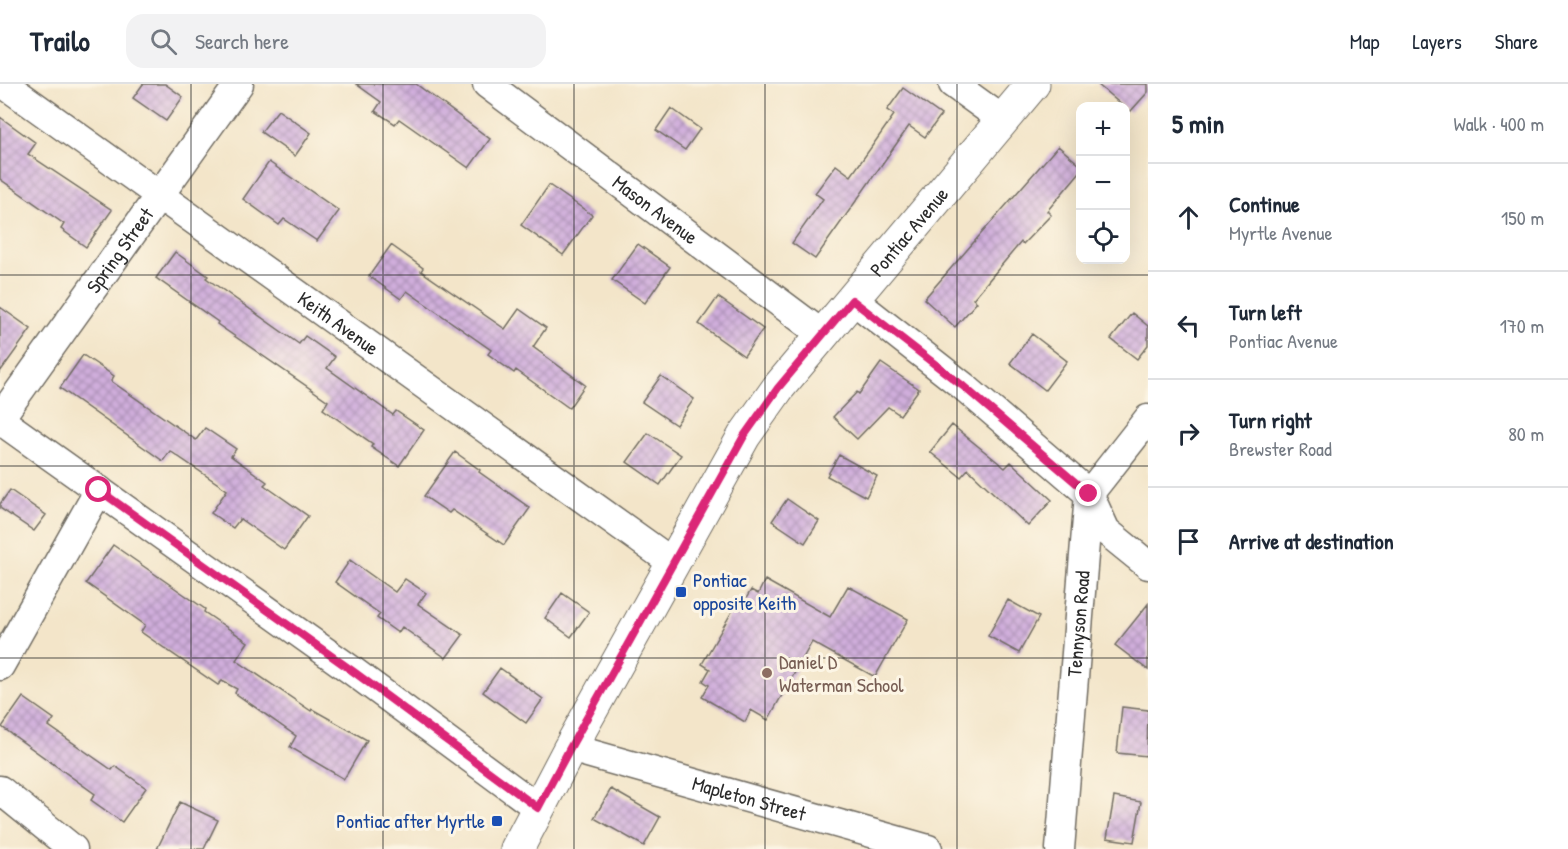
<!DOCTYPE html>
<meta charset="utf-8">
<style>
:root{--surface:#fff;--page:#f2f2f3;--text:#1f2937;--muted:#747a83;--line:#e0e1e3}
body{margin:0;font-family:"Patrick Hand",sans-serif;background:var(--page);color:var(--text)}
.controls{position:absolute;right:18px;top:18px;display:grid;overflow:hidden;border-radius:12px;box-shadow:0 6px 24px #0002}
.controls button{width:54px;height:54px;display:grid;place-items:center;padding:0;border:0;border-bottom:2px solid var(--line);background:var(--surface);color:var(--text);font:30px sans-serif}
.stop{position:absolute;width:18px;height:18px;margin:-14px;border:4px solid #db2777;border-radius:50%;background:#fff}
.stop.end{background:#db2777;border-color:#fff;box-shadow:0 2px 6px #0008}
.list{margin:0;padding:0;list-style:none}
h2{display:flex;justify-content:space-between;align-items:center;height:78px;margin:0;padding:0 24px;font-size:26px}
h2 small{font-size:20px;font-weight:400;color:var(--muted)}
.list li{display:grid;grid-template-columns:39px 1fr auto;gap:18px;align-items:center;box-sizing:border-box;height:108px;padding:0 24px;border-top:2px solid var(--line)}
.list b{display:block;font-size:22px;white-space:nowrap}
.list p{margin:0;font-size:20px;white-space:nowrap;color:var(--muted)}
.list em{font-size:20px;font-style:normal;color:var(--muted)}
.icon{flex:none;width:33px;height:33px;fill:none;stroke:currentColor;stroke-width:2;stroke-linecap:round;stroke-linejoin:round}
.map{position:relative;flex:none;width:1148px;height:765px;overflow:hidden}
header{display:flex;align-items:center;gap:36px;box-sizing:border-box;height:84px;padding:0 30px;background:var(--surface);border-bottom:2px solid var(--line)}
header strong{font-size:28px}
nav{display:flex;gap:33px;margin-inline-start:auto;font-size:21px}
.search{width:420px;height:54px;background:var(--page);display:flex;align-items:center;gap:15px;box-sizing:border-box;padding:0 21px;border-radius:18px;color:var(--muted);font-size:22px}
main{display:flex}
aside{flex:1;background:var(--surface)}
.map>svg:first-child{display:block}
</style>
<header>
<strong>Trailo</strong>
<div class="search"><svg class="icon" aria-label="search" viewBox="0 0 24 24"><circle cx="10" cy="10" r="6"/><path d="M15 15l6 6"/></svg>Search here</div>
<nav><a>Map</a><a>Layers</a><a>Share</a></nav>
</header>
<main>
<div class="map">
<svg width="1148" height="765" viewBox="0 0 1148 765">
<defs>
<pattern id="building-cross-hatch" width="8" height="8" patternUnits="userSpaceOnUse" patternTransform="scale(1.5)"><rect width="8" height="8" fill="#d0aedc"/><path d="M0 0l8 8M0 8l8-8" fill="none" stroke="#a98eb3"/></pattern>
</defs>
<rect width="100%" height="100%" fill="#fcf5e5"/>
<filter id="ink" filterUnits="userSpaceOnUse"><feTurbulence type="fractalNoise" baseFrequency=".0167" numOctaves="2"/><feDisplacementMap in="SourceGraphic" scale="12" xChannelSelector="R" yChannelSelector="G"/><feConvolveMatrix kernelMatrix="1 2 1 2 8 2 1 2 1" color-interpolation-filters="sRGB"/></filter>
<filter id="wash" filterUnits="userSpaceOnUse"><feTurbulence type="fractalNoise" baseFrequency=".008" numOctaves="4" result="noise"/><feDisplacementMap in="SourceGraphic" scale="24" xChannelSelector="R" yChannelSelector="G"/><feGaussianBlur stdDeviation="1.35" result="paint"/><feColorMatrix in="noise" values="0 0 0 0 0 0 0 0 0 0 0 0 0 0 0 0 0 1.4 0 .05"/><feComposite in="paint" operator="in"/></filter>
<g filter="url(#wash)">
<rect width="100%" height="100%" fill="#f3e5c9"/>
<g id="blocks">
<path fill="url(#building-cross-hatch)" d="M143 0H165L183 13 166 37 133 14Z
M356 0H416L490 55 469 84 399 35 395 40 375 27 381 18Z
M1097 0H1148V8L1130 28Z
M903 4 941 31 925 53 909 42 815 175 792 159 823 115 815 109 836 81 851 92 894 31 887 26Z
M671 24 700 45 685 66 656 46Z
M278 26 311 49 295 72 261 48Z
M0 33 36 59 28 70 112 126 86 163 61 145 64 140 0 95Z
M1058 62 1080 81V88L1047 127 1051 131 1023 160 1021 158 973 215 977 218 955 243 924 215Z
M269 78 339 127 317 157 284 135 279 141 243 115Z
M549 101 592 131 563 171 521 141Z
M638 160 670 183 645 219 612 196Z
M391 161 423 184 421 187 505 245 519 225 546 244 533 263 585 301 569 324 516 286 514 289 488 270 491 266 407 207 401 215 369 192Z
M175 168 208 192 206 194 299 260 305 252 335 273 327 284 393 331 396 327 424 346 399 382 371 363 373 360 323 325 328 317 217 240 218 238 156 194Z
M718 213 763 245 744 272 699 240Z
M0 223 31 245 0 288Z
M1132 229 1148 242V261L1137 275 1111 255Z
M1032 250 1067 277 1045 306 1010 279Z
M83 271 114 292 111 297 196 356 205 344 236 365 231 372 267 398 264 401 308 432 284 466 240 435 233 444 211 429 227 406 170 367 163 377 60 304Z
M881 279 919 305 900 331 888 323 857 355 833 333 857 308 859 310Z
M661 292 694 315 676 341 642 318Z
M952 341 1005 384 1011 378 1052 416 1028 442 968 385 961 393 930 368Z
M648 349 681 371 660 401 627 378Z
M455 368 480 386 479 388 530 424 504 461 452 426 449 429 424 412Z
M839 371 877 392 866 413 827 392Z
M10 406 46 431 34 447 0 424V420Z
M787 415 819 437 805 459 772 437Z
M113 461 205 525 204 528 248 558 236 576 311 627 312 625 367 656 344 695 290 663 296 652 235 609 237 605 222 597 218 601 141 548 145 541 86 499Z
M350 476 395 508 405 495 426 509 418 520 463 551 446 574 402 543 398 549 377 534 380 530 335 498Z
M765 496 830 533 848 502 908 535 875 593 812 558 768 636 751 626 745 638 702 613 709 601 703 597 710 585 702 580 738 517 743 520 751 506 758 510Z
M562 509 589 528 571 553 545 534Z
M1008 516 1039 533 1019 569 988 552Z
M1148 520V586L1115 561Z
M500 584 543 615 526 639 483 608Z
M23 613 54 635 49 642 112 686 115 682 146 704 122 738 91 716 95 710 2 643Z
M1122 623 1148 626 1147 672 1117 669Z
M611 705 660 733 644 762 594 734Z
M1114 713 1141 718 1134 758 1107 754Z
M180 718 218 736 204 765H157Z"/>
</g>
</g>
<g filter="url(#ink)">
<use href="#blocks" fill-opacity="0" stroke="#716c62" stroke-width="1.5"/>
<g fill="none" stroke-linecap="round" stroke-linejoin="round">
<g stroke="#716c62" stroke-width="31">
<g id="minor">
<path id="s1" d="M4 0 673 479"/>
<path id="s2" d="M487 0 823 251"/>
<path d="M953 0 1003 36"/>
<path d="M852 215 963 302 1089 410 1106 447 1148 481"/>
<path id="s3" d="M0 334 239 0"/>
<path d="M0 336 354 588 538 724"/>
<path d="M0 582 99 406"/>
<path id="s4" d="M570 664 928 765"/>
<path d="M0 706 73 765"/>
<path id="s5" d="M1060 765 1089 410 1148 335"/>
</g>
</g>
<g stroke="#716c62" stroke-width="35">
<g id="secondary">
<path id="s6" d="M517 765 570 664 744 352 778 304 1033 0"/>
</g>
</g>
<use href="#minor" stroke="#fff" stroke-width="28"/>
<use href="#secondary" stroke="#fff" stroke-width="33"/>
</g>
</g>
<g fill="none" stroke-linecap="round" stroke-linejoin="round" filter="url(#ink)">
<path stroke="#db2777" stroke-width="8" d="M99 406 354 588 538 724 570 664 744 352 778 304 852 216 963 302 1089 410"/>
</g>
<path fill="none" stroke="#2b2b2b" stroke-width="1.5" stroke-opacity="0.55" d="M191 0V765M383 0V765M574 0V765M765 0V765M957 0V765M0 191H1148M0 382H1148M0 574H1148"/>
<g fill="#1a4fb4" stroke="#fcf5e5" stroke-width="2">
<rect x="675" y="502" width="12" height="12" rx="3"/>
<rect x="491" y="731" width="12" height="12" rx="3"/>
</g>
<circle fill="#8d6e63" stroke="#fcf5e5" stroke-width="2" cx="767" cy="589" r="6"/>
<g text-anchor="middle" stroke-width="6" stroke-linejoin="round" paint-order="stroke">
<g font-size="20" fill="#2b2b2b" stroke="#fcf5e5">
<text dy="7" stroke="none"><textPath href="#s2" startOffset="210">Mason Avenue</textPath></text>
<text dy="7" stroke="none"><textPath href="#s6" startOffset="734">Pontiac Avenue</textPath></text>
<text dy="7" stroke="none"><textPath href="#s3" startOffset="206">Spring Street</textPath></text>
<text dy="7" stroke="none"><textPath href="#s1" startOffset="411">Keith Avenue</textPath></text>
<text dy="7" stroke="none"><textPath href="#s5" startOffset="226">Tennyson Road</textPath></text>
<text dy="7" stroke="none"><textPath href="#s4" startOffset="186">Mapleton Street</textPath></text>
</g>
<g font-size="20" fill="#164399" stroke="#fcf5e5" text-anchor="start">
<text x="693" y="503">Pontiac<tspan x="693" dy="23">opposite Keith</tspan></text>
<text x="485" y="744" text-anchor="end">Pontiac after Myrtle</text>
</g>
<g font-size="20" fill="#785e54" stroke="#fcf5e5" text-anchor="start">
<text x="779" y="585">Daniel D<tspan x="779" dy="23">Waterman School</tspan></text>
</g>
</g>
</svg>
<div class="controls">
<button>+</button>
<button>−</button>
<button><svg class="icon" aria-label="locate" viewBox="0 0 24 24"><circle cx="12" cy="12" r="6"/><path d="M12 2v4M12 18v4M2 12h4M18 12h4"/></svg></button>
</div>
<div class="stop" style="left:99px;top:406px"></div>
<div class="stop end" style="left:1089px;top:410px"></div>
</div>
<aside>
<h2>5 min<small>Walk · 400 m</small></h2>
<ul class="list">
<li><svg class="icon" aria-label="ahead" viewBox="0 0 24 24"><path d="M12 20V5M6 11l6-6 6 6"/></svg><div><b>Continue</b><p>Myrtle Avenue</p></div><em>150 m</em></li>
<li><svg class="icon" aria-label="left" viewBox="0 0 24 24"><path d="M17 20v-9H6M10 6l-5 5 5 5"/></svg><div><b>Turn left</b><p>Pontiac Avenue</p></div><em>170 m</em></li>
<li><svg class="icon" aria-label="right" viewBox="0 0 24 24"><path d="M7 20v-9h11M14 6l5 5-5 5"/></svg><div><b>Turn right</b><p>Brewster Road</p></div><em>80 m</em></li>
<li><svg class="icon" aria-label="arrive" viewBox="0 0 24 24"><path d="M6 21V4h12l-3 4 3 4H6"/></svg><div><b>Arrive at destination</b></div></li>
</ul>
</aside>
</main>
